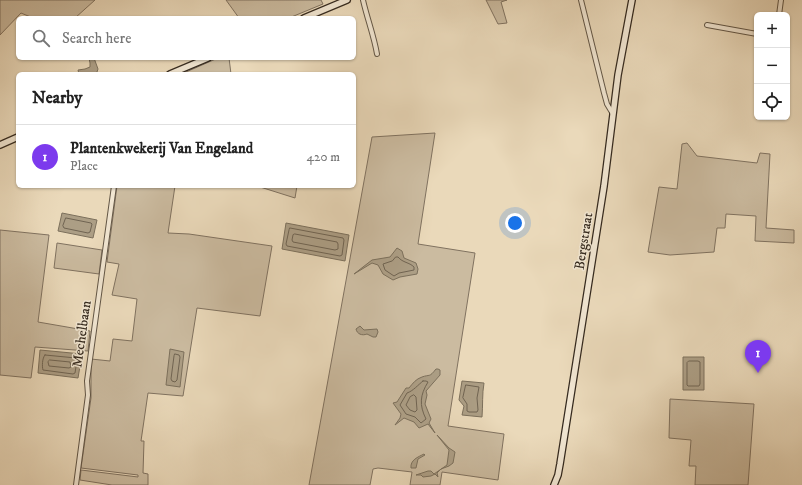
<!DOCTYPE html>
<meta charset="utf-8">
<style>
:root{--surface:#fff;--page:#f2f2f2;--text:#222;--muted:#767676;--line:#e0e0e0;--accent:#7c3aed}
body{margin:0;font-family:"IM FELL DW Pica",serif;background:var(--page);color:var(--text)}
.controls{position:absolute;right:12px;top:12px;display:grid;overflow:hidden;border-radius:6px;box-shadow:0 1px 3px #0004}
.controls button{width:36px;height:36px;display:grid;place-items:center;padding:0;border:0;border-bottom:1px solid var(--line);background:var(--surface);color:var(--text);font:20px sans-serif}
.you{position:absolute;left:515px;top:223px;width:14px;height:14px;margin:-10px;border:3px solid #fff;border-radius:50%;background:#1a73e8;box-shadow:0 0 0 6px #1a73e833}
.badge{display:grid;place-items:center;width:26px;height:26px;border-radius:50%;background:var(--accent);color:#fff;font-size:13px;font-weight:700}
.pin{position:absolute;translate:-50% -33px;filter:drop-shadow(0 1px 2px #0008)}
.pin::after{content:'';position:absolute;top:21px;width:14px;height:12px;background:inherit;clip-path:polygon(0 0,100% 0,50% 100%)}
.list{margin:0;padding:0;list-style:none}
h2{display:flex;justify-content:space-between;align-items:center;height:52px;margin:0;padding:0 16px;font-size:17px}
h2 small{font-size:13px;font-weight:400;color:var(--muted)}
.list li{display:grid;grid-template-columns:26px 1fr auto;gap:12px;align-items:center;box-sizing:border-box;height:64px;padding:0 16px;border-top:1px solid var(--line)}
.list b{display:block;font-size:15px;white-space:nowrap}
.list p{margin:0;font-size:13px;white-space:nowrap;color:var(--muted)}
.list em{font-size:13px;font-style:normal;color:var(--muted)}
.icon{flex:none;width:22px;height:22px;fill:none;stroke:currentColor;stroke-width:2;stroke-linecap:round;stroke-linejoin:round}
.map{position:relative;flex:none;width:802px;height:485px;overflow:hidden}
.search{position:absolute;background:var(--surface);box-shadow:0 1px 3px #0004;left:16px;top:16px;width:340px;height:44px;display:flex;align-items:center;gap:10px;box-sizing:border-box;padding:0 14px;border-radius:6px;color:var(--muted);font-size:15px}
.panel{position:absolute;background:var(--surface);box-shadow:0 1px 3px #0004;left:16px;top:72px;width:340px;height:116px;border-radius:6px}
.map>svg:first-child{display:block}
</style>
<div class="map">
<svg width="802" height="485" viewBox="0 0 802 485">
<rect width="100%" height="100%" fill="#ead9ba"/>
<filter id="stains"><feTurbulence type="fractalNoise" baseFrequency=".005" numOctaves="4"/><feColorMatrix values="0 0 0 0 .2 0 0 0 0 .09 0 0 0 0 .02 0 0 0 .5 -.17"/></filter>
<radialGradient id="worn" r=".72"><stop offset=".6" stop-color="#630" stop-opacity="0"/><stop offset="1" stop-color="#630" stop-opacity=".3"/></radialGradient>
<path fill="#cbbba0" stroke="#807260" d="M0 0H95L75 18H33L21 13 0 35Z
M226 0H321L323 4 289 18H239Z
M486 0H507L501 2 507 23 498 24Z
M218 58H229L231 74H186V72Z
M435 133 418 244 475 253 448 426 504 434 498 480 442 472 440 485H410L412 472 378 468 373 469 370 485H309L372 137Z
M687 143 697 156 757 163 760 153 770 154 766 228 794 230V243L755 241 756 216 726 214 725 228H717L714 252 670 255 648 252 659 187 677 189 682 144Z
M117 186H175L168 233 189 234 272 246 260 316 197 308 183 396 148 393 141 441H144L143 473 148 474V485H112L80 480 81 470 138 477V475L81 468 91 398V359L110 361 113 339 132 341 137 299 112 295 119 264 107 262Z
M257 186H297L295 198Z
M0 230 49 235 38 322 90 331 88 351 35 347 31 378 0 375Z
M57 243 102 250 99 274 54 268Z
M670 399 754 404 748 485H695L696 466H689L691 440 669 438Z"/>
<path fill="#ac9e85" stroke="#7c705c" d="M89 58H94L98 69 97 72 94 74H79L78 70 85 69 90 67V63Z
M62 213 97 220 93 238 58 231Z
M286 223 349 235 345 261 282 249Z
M397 248 402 251 404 258 416 263 418 269 417 274 400 277 393 280 383 274 378 265 372 263 354 274 372 260 390 257Z
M360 326 364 330 377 329 378 332 376 337H373L367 334C362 336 357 334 356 329Z
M170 349 184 352 180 387 166 385Z
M40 350 82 354 78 378 38 373Z
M683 357H704V390H683Z
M436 369H438L440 370V375L426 391 427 395 425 404 431 419 429 423 435 433 428 424 419 428 414 422 404 418 395 425 400 418 401 414 393 403 397 402 406 388H409C413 383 416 379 422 377 430 374 429 378 436 369Z
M462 381 484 383C482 394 483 405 482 417L462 415 464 406 459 400Z
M437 435 449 448 455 452 453 463 449 466 441 469 437 473 438 477 435 474 431 476 423 477 421 475H416L428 471H431L434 474 447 465 449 450Z
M424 454 425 455 418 459 416 468H411C410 460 418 457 424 454Z"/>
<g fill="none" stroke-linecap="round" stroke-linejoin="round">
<path stroke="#706452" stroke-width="1" d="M66 218 91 223 92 224 90 232 88 233 64 228 63 226Z
M290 228 343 238 344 240 342 255 340 256 287 246 286 244 289 230Z
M295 234 337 242 338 244V249L335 250 293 242 292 240 293 235Z
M396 257H398C403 263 409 262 414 267V270L399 273 394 276 385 270 383 264 392 261Z
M175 354 179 355 180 357 177 380 175 382 172 381 171 379 174 356Z
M45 355 76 358 77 360 75 373 73 374 43 370C42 367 42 358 45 355Z
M50 360 70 362 71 367 69 368 49 366 48 362Z
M689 361H698L700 362V384L699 386H688L687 385V363Z
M423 381H426L428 382C420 395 419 405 426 419L421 423 415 417 406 414 400 405 407 393C413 391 418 385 423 381Z
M466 385 479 387 477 398 478 410 477 412H469L467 411V404L463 398Z
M414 395 416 397 417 410 415 412 410 410 406 405 410 397Z"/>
<g stroke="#625646" stroke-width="6">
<path id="street" d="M363 0C367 18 374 36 377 54
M581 0 604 93 607 104 613 114
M779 15 781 0
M707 25 757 34
M76 485 88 395 87 381 114 186"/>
</g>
<g stroke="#352a1f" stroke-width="8">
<path id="secondary" d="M304 18 347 0
M170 74 208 58
M0 145 18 137
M554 485 558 475 560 464 604 186 618 75 632 0"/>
</g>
<use href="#street" stroke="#f1e6d2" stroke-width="4"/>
<use href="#secondary" stroke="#f1e6d2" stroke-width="5.5"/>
</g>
<g text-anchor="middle" stroke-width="3" stroke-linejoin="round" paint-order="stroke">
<g font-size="14" fill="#352a1f" stroke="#f1e6d2">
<text transform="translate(583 241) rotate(-81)" y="5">Bergstraat</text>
<text transform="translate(81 334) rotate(-82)" y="5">Mechelbaan</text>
</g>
</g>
<rect width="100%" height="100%" filter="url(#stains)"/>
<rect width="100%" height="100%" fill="url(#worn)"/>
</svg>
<div class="controls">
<button>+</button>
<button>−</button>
<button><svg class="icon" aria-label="locate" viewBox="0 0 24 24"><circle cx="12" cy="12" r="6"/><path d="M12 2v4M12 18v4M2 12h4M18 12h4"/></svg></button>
</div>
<div class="you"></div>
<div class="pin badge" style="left:758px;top:373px">1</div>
<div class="search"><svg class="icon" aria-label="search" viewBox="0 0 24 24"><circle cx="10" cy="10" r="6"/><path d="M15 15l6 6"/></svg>Search here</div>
<section class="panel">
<h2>Nearby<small></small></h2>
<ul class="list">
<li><span class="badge">1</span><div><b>Plantenkwekerij Van Engeland</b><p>Place</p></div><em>420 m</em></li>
</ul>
</section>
</div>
